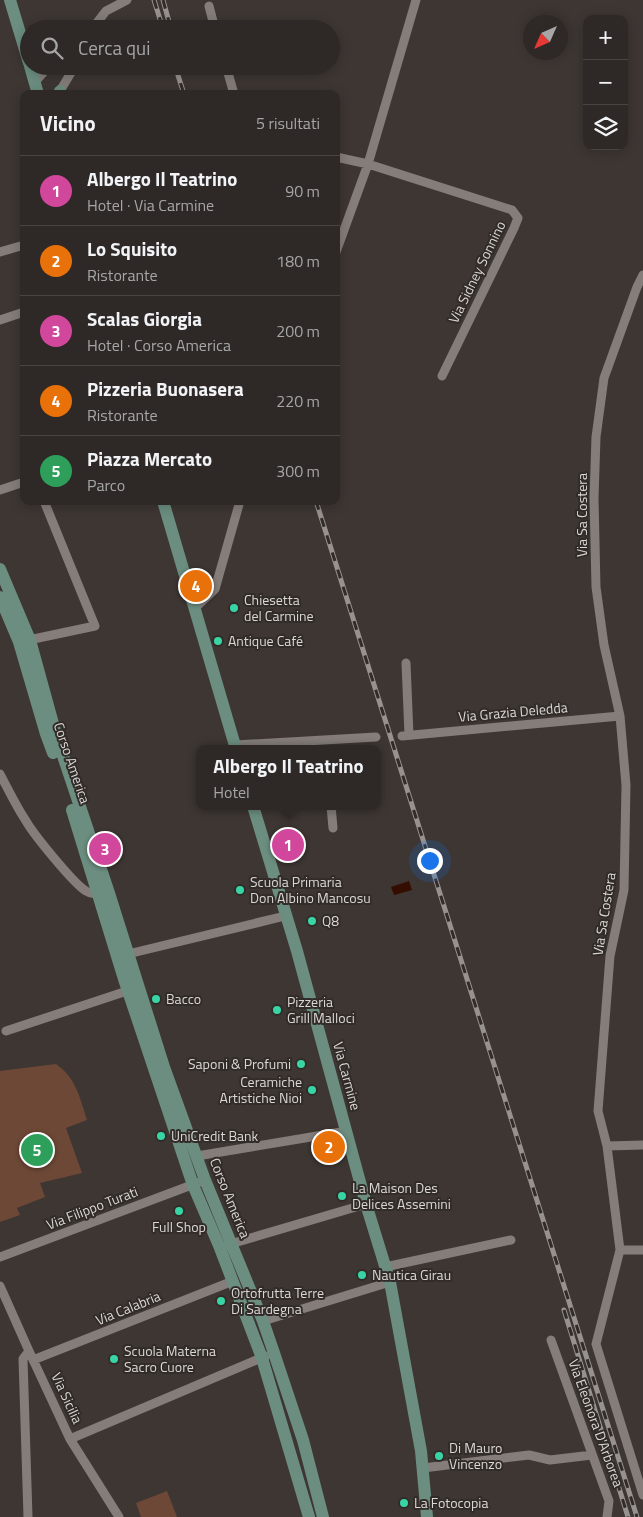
<!DOCTYPE html>
<html lang="it">
<meta charset="utf-8">
<style>
:root{--surface:#2e2826;--page:#3a3432;--text:#f1f3f6;--muted:#a7a6a7;--line:#494443;--accent:#8abfa5}
body{margin:0;font-family:"Titillium Web",sans-serif;background:var(--page);color:var(--text)}
.controls{position:absolute;right:15px;top:15px;display:grid;overflow:hidden;border-radius:10px;box-shadow:0 2px 12px #0003}
.controls button{width:45px;height:45px;display:grid;place-items:center;padding:0;border:0;border-bottom:1px solid var(--line);background:var(--surface);color:var(--text);font:25px sans-serif}
.compass{position:absolute;left:523px;top:15px;width:45px;height:45px;border-radius:50%;background:var(--surface);box-shadow:0 2px 12px #0003;rotate:225deg}
.you{position:absolute;left:429px;top:860px;width:18px;height:18px;margin:-12px;border:4px solid #fff;border-radius:50%;background:#1a73e8;box-shadow:0 0 0 8px #1a73e833}
.badge{display:grid;place-items:center;width:32px;height:32px;border-radius:50%;background:var(--accent);color:#fff;font-size:16px;font-weight:700}
.pin{position:absolute;translate:-50% -50%;border:2px solid #fff;box-shadow:0 1px 5px #0006}
.popup{position:absolute;left:196px;top:745px;width:185px;height:65px;box-sizing:border-box;display:grid;place-content:center;border-radius:10px;background:var(--surface);filter:drop-shadow(0 1px 4px #0005);font-size:16px;white-space:nowrap;color:var(--muted)}
.popup b{font-size:19px;color:var(--text)}
.popup::after{content:'';position:absolute;left:50%;top:100%;margin-left:-10px;border:10px solid transparent;border-top-color:var(--surface)}
.list{margin:0;padding:0;list-style:none}
h2{display:flex;justify-content:space-between;align-items:center;height:65px;margin:0;padding:0 20px;font-size:21px}
h2 small{font-size:16px;font-weight:400;color:var(--muted)}
.list li{display:grid;grid-template-columns:32px 1fr auto;gap:15px;align-items:center;box-sizing:border-box;height:70px;padding:0 20px;border-top:1px solid var(--line)}
.list b{display:block;font-size:19px;white-space:nowrap}
.list p{margin:0;font-size:16px;white-space:nowrap;color:var(--muted)}
.list em{font-size:16px;font-style:normal;color:var(--muted)}
.icon{flex:none;width:28px;height:28px;fill:none;stroke:currentColor;stroke-width:2;stroke-linecap:round;stroke-linejoin:round}
.map{position:relative;flex:none;width:643px;height:1517px;overflow:hidden}
.search{position:absolute;background:var(--surface);box-shadow:0 2px 12px #0003;left:20px;top:20px;width:320px;height:55px;display:flex;align-items:center;gap:12px;box-sizing:border-box;padding:0 18px;border-radius:28px;color:var(--muted);font-size:19px}
.panel{position:absolute;background:var(--surface);box-shadow:0 2px 12px #0003;left:20px;top:90px;width:320px;height:415px;border-radius:10px}
.map>svg:first-child{display:block}
</style>
<div class="map">
<svg width="643" height="1517" viewBox="0 0 643 1517">
<rect width="100%" height="100%" fill="#3d3633"/>
<path fill="#6e4836" d="M56 1064C76 1078 80 1098 87 1120L66 1128 82 1173 40 1183 45 1197 17 1208 20 1215 0 1222V1071Z
M167 1491 177 1517H141L136 1503Z"/>
<path fill="#340d00" d="M409 881 412 890 394 895 391 887Z"/>
<g fill="none" stroke-linecap="round" stroke-linejoin="round">
<path stroke="#847d7a" stroke-width="9" d="M209 6 215 29
M92 29 106 11 127 0
M226 66 234 94
M35 82 49 66
M57 94 60 91 75 66
M336 157 368 164 512 210 518 218 514 228 442 376
M0 252 24 245
M336 252 368 164 416 0
M643 275 637 287 604 378 596 437 594 498 596 587 604 645 620 716 626 785 624 890 610 956 598 1111 607 1146 620 1250 596 1344 643 1495
M0 320 24 312
M0 490 24 482
M195 608 215 589 240 501
M24 641 95 626 44 501
M406 663 409 735
M402 736 620 716
M235 745 376 737
M0 774C8 789 16 806 26 821 34 835 74 884 86 891 90 894 97 894 101 893
M331 806 333 828
M128 954 285 916
M6 1031 127 991
M607 1146 643 1145
M197 1156 347 1131
M227 1245 366 1204
M620 1250H643
M0 1257 205 1180
M385 1267 511 1240
M0 1286 29 1351 70 1439 119 1517
M263 1321 390 1282
M551 1340 609 1501 607 1517
M33 1360 233 1281
M70 1439 266 1356
M423 1468 529 1455 550 1460 592 1455
M28 1517 23 1359 29 1351"/>
<path stroke="#6b8e80" stroke-width="12" d="M10 0 29 63
M30 66 38 94
M59 94 60 91
M163 501 236 749
M0 569 30 640 57 738 108 890 164 1067 205 1180 263 1321 274 1353 303 1440 323 1517
M0 597 19 642 46 734 53 753
M253 806 297 951 366 1204 390 1282 421 1451 427 1517
M72 810 124 979 193 1185 220 1248 262 1358 309 1517"/>
<g stroke="#979290" stroke-width="5">
<path id="rail" d="M154 0 163 29
M163 0 171 29
M175 66 184 94
M316 501 637 1517
M564 1310 628 1517"/>
</g>
<use href="#rail" stroke="#322c29" stroke-width="3" stroke-dasharray="9" stroke-linecap="butt"/>
</g>
<g fill="#39d4a5" stroke="#322c29" stroke-width="2">
<circle cx="234" cy="608" r="5"/>
<circle cx="218" cy="641" r="5"/>
<circle cx="240" cy="890" r="5"/>
<circle cx="312" cy="921" r="5"/>
<circle cx="156" cy="999" r="5"/>
<circle cx="277" cy="1010" r="5"/>
<circle cx="301" cy="1064" r="5"/>
<circle cx="312" cy="1090" r="5"/>
<circle cx="161" cy="1136" r="5"/>
<circle cx="342" cy="1196" r="5"/>
<circle cx="179" cy="1211" r="5"/>
<circle cx="362" cy="1275" r="5"/>
<circle cx="221" cy="1301" r="5"/>
<circle cx="114" cy="1359" r="5"/>
<circle cx="439" cy="1456" r="5"/>
<circle cx="404" cy="1503" r="5"/>
</g>
<g text-anchor="middle" stroke-width="4" stroke-linejoin="round" paint-order="stroke">
<g font-size="14" fill="#dbd7d6" stroke="#322c29">
<text transform="translate(477 272) rotate(-64)" y="5">Via Sidney Sonnino</text>
<text transform="translate(582 515) rotate(-90)" y="5">Via Sa Costera</text>
<text transform="translate(513 712) rotate(-5)" y="5">Via Grazia Deledda</text>
<text transform="translate(72 763) rotate(71)" y="5">Corso America</text>
<text transform="translate(604 914) rotate(-81)" y="5">Via Sa Costera</text>
<text transform="translate(347 1076) rotate(75)" y="5">Via Carmine</text>
<text transform="translate(230 1198) rotate(68)" y="5">Corso America</text>
<text transform="translate(92 1208) rotate(-21)" y="5">Via Filippo Turati</text>
<text transform="translate(128 1308) rotate(-22)" y="5">Via Calabria</text>
<text transform="translate(67 1398) rotate(65)" y="5">Via Sicilia</text>
<text transform="translate(596 1423) rotate(70)" y="5">Via Eleonora D'Arborea</text>
</g>
<g font-size="14" fill="#dbd7d6" stroke="#322c29" text-anchor="start">
<text x="244" y="605">Chiesetta<tspan x="244" dy="16">del Carmine</tspan></text>
<text x="228" y="646">Antique Café</text>
<text x="250" y="887">Scuola Primaria<tspan x="250" dy="16">Don Albino Mancosu</tspan></text>
<text x="322" y="926">Q8</text>
<text x="166" y="1004">Bacco</text>
<text x="287" y="1007">Pizzeria<tspan x="287" dy="16">Grill Malloci</tspan></text>
<text x="291" y="1069" text-anchor="end">Saponi &amp; Profumi</text>
<text x="302" y="1087" text-anchor="end">Ceramiche<tspan x="302" dy="16">Artistiche Nioi</tspan></text>
<text x="171" y="1141">UniCredit Bank</text>
<text x="352" y="1193">La Maison Des<tspan x="352" dy="16">Delices Assemini</tspan></text>
<text x="179" y="1232" text-anchor="middle">Full Shop</text>
<text x="372" y="1280">Nautica Girau</text>
<text x="231" y="1298">Ortofrutta Terre<tspan x="231" dy="16">Di Sardegna</tspan></text>
<text x="124" y="1356">Scuola Materna<tspan x="124" dy="16">Sacro Cuore</tspan></text>
<text x="449" y="1453">Di Mauro<tspan x="449" dy="16">Vincenzo</tspan></text>
<text x="414" y="1508">La Fotocopia</text>
</g>
</g>
</svg>
<div class="controls">
<button>+</button>
<button>−</button>
<button><svg class="icon" aria-label="layers" viewBox="0 0 24 24"><path d="M12 4l9 5-9 5-9-5zM3 14l9 5 9-5"/></svg></button>
</div>
<svg class="compass" viewBox="-18 -18 36 36"><path d="M0-13l5 13h-10z" fill="#e53935"/><path d="M0 13l5-13h-10z" fill="#a7a6a7"/></svg>
<div class="you"></div>
<div class="pin badge" style="left:288px;top:845px;background:#d1479c">1</div>
<div class="popup"><b>Albergo Il Teatrino</b>Hotel</div>
<div class="pin badge" style="left:329px;top:1147px;background:#e8710a">2</div>
<div class="pin badge" style="left:105px;top:849px;background:#d1479c">3</div>
<div class="pin badge" style="left:196px;top:586px;background:#e8710a">4</div>
<div class="pin badge" style="left:37px;top:1150px;background:#2e9e5b">5</div>
<div class="search"><svg class="icon" aria-label="search" viewBox="0 0 24 24"><circle cx="10" cy="10" r="6"/><path d="M15 15l6 6"/></svg>Cerca qui</div>
<section class="panel">
<h2>Vicino<small>5 risultati</small></h2>
<ul class="list">
<li><span class="badge" style="background:#d1479c">1</span><div><b>Albergo Il Teatrino</b><p>Hotel · Via Carmine</p></div><em>90 m</em></li>
<li><span class="badge" style="background:#e8710a">2</span><div><b>Lo Squisito</b><p>Ristorante</p></div><em>180 m</em></li>
<li><span class="badge" style="background:#d1479c">3</span><div><b>Scalas Giorgia</b><p>Hotel · Corso America</p></div><em>200 m</em></li>
<li><span class="badge" style="background:#e8710a">4</span><div><b>Pizzeria Buonasera</b><p>Ristorante</p></div><em>220 m</em></li>
<li><span class="badge" style="background:#2e9e5b">5</span><div><b>Piazza Mercato</b><p>Parco</p></div><em>300 m</em></li>
</ul>
</section>
</div>
